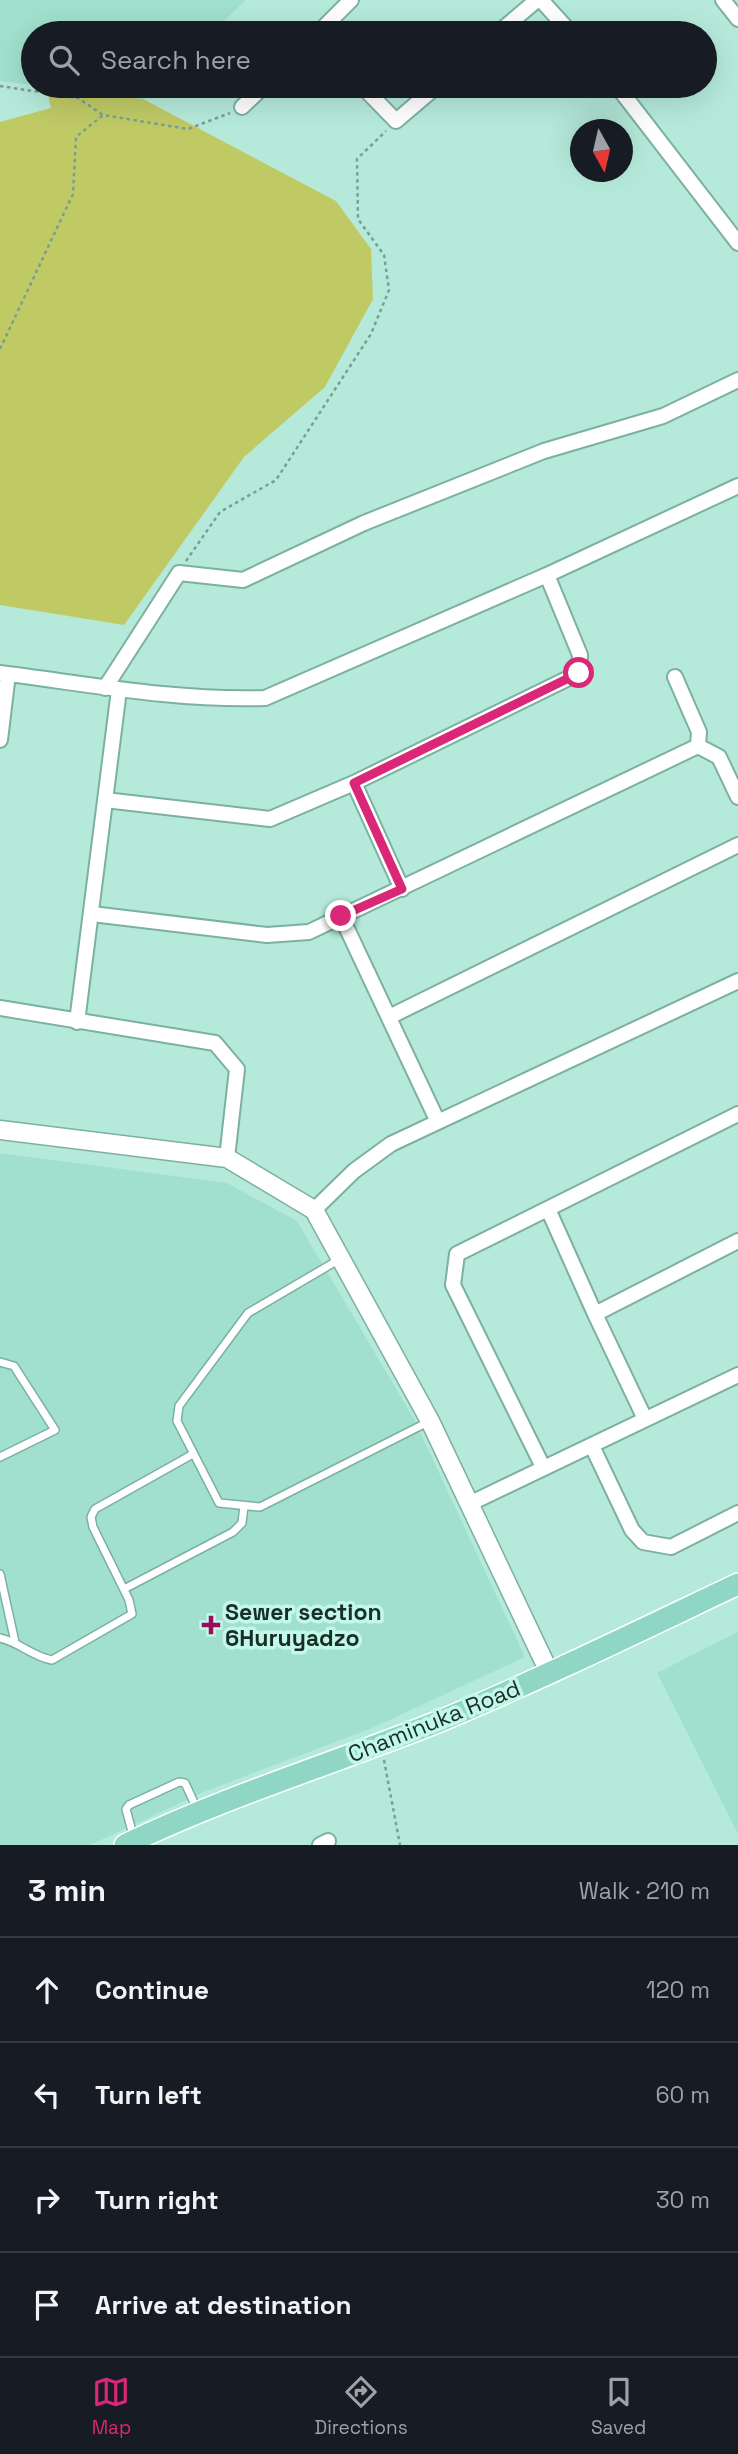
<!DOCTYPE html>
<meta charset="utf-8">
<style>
:root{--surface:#171b24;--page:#242831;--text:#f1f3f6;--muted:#9ea1a6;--line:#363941;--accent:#db2777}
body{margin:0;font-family:"Space Grotesk",sans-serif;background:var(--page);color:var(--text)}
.compass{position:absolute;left:570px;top:119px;width:63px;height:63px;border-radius:50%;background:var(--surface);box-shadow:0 7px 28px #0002;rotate:172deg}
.stop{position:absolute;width:21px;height:21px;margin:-16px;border:5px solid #db2777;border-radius:50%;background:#fff}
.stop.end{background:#db2777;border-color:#fff;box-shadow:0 2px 7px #0008}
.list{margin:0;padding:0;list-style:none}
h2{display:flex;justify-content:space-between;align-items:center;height:91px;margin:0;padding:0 28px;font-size:30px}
h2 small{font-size:23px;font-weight:400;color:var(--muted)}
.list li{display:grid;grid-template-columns:46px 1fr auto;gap:21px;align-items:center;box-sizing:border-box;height:105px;padding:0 28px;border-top:2px solid var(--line)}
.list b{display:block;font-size:26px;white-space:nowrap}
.list em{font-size:23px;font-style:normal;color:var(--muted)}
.icon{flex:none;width:38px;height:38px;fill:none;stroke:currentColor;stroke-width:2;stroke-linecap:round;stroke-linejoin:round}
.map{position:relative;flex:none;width:738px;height:1845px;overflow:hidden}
.search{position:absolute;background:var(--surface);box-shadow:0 7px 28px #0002;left:21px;right:21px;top:21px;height:77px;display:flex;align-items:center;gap:18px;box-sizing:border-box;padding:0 24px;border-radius:38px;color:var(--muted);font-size:26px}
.sheet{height:511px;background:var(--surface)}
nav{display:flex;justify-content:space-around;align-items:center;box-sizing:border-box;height:98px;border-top:2px solid var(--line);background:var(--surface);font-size:19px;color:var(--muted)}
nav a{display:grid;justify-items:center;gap:4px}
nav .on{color:var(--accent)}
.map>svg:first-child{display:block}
</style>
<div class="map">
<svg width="738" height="1845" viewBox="0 0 738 1845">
<rect width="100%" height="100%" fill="#b5eada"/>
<path fill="#a1e0ce" d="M0 0H246L211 33H33V85L0 81Z
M38 86H157L143 99Z
M0 1153 227 1183 297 1221 414 1419 525 1657 370 1729 206 1791 90 1845H0Z
M738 1632V1834L657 1673Z"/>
<path fill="#bfca65" d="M46 87 143 99 336 201 371 249 373 299 325 387 244 457 124 625 0 605V122L51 108Z"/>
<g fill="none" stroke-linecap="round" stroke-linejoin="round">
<g stroke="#7cb0a1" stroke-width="10">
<path id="service" d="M340 1259 248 1313 179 1406 177 1421 219 1503 260 1507 430 1421
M0 1362 14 1366 55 1430 0 1457
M0 1574 15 1642
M124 1589 233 1532 242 1523 244 1506
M0 1638C19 1642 33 1657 52 1660L132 1614 129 1600 93 1527 91 1517 95 1509 193 1454
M134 1839 126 1809 129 1805 179 1782 185 1783 197 1809"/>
</g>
<g stroke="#7cb0a1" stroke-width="18">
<path id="minor" d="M541 0 571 33
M723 0 738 19
M318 33 351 0
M498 33 537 0
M362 86 396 121 437 86
M617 86 738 243
M242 107 264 86
M547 575 738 486
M0 673C88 684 176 701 265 698L547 575 580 655 579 673 354 783 270 819 105 800
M675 677 699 732 698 746
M105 688 179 573 243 580 364 523 544 451 663 416 738 380
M0 740 8 674
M354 783 402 889
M92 914 267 935 309 932 698 746 719 757 738 797
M341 916 438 1122
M0 1008 215 1043 237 1069 227 1158
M389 1017 738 845
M77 1022 119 690
M548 1209 595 1314
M314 1210 354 1171 391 1144 738 981
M645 1419 595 1314 738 1241
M592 1446 632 1530 643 1542 671 1547 738 1513
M543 1467 453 1285 457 1254 738 1114
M469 1504 738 1375
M320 1845 328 1841"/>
</g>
<g stroke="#7cb0a1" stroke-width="21">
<path id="tertiary" d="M0 1130 227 1158 314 1210 430 1421 550 1674"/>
</g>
<g stroke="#fff" stroke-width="24">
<path id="primary" d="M125 1845C226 1796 335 1763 440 1721 541 1679 639 1631 738 1584"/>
</g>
<path stroke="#77a094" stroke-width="2.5" stroke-dasharray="3.5 3.5" stroke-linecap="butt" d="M0 86 78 98 103 115 188 129 230 113
M0 349 73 194 76 137 103 115
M186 561 220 512 276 480 371 334 389 290 384 255 358 219 357 159 386 131
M384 1760 400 1845"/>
<use href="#service" stroke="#fff" stroke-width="7"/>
<use href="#minor" stroke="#fff" stroke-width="14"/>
<use href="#tertiary" stroke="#fff" stroke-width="18"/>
<use href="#primary" stroke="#90d6c5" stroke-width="21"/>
</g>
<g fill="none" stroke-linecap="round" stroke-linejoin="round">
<path stroke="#db2777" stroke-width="9" d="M341 916 402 889 354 783 579 673"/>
</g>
<path fill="#9b0c5c" stroke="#c2f8e7" stroke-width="2.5" d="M207.5 1614.5h7v7h7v7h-7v7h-7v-7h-7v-7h7z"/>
<g text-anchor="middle" stroke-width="7" stroke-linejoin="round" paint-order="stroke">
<g font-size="23" font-weight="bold" fill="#192e28" stroke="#c2f8e7" text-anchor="start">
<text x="225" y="1620">Sewer section<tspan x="225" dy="26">6Huruyadzo</tspan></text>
</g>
<g font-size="23" fill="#192e28" stroke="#c2f8e7">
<text transform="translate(434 1721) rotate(-22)" y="8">Chaminuka Road</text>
</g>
</g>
</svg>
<svg class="compass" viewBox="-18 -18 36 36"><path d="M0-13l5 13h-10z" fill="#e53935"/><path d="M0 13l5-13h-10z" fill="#9ea1a6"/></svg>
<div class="stop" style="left:579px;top:673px"></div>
<div class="stop end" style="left:341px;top:916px"></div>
<div class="search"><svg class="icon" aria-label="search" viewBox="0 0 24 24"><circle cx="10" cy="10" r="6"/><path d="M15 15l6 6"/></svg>Search here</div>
</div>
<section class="sheet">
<h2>3 min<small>Walk · 210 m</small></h2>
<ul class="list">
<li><svg class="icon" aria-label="ahead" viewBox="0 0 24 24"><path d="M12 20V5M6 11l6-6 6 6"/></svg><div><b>Continue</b></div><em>120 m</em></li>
<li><svg class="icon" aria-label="left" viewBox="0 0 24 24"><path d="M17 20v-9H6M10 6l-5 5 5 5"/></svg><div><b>Turn left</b></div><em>60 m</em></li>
<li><svg class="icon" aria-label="right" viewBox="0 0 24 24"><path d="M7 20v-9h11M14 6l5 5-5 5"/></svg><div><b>Turn right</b></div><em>30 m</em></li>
<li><svg class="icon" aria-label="arrive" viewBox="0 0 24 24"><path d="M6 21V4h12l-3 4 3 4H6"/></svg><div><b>Arrive at destination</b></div></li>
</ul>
</section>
<nav>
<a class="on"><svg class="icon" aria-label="map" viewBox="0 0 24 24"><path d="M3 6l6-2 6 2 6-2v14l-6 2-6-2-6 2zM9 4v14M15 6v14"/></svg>Map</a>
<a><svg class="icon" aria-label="directions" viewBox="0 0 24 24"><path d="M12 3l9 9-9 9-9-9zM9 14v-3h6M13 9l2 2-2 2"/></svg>Directions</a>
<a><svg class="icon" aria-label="saved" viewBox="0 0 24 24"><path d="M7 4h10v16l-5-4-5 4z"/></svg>Saved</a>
</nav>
